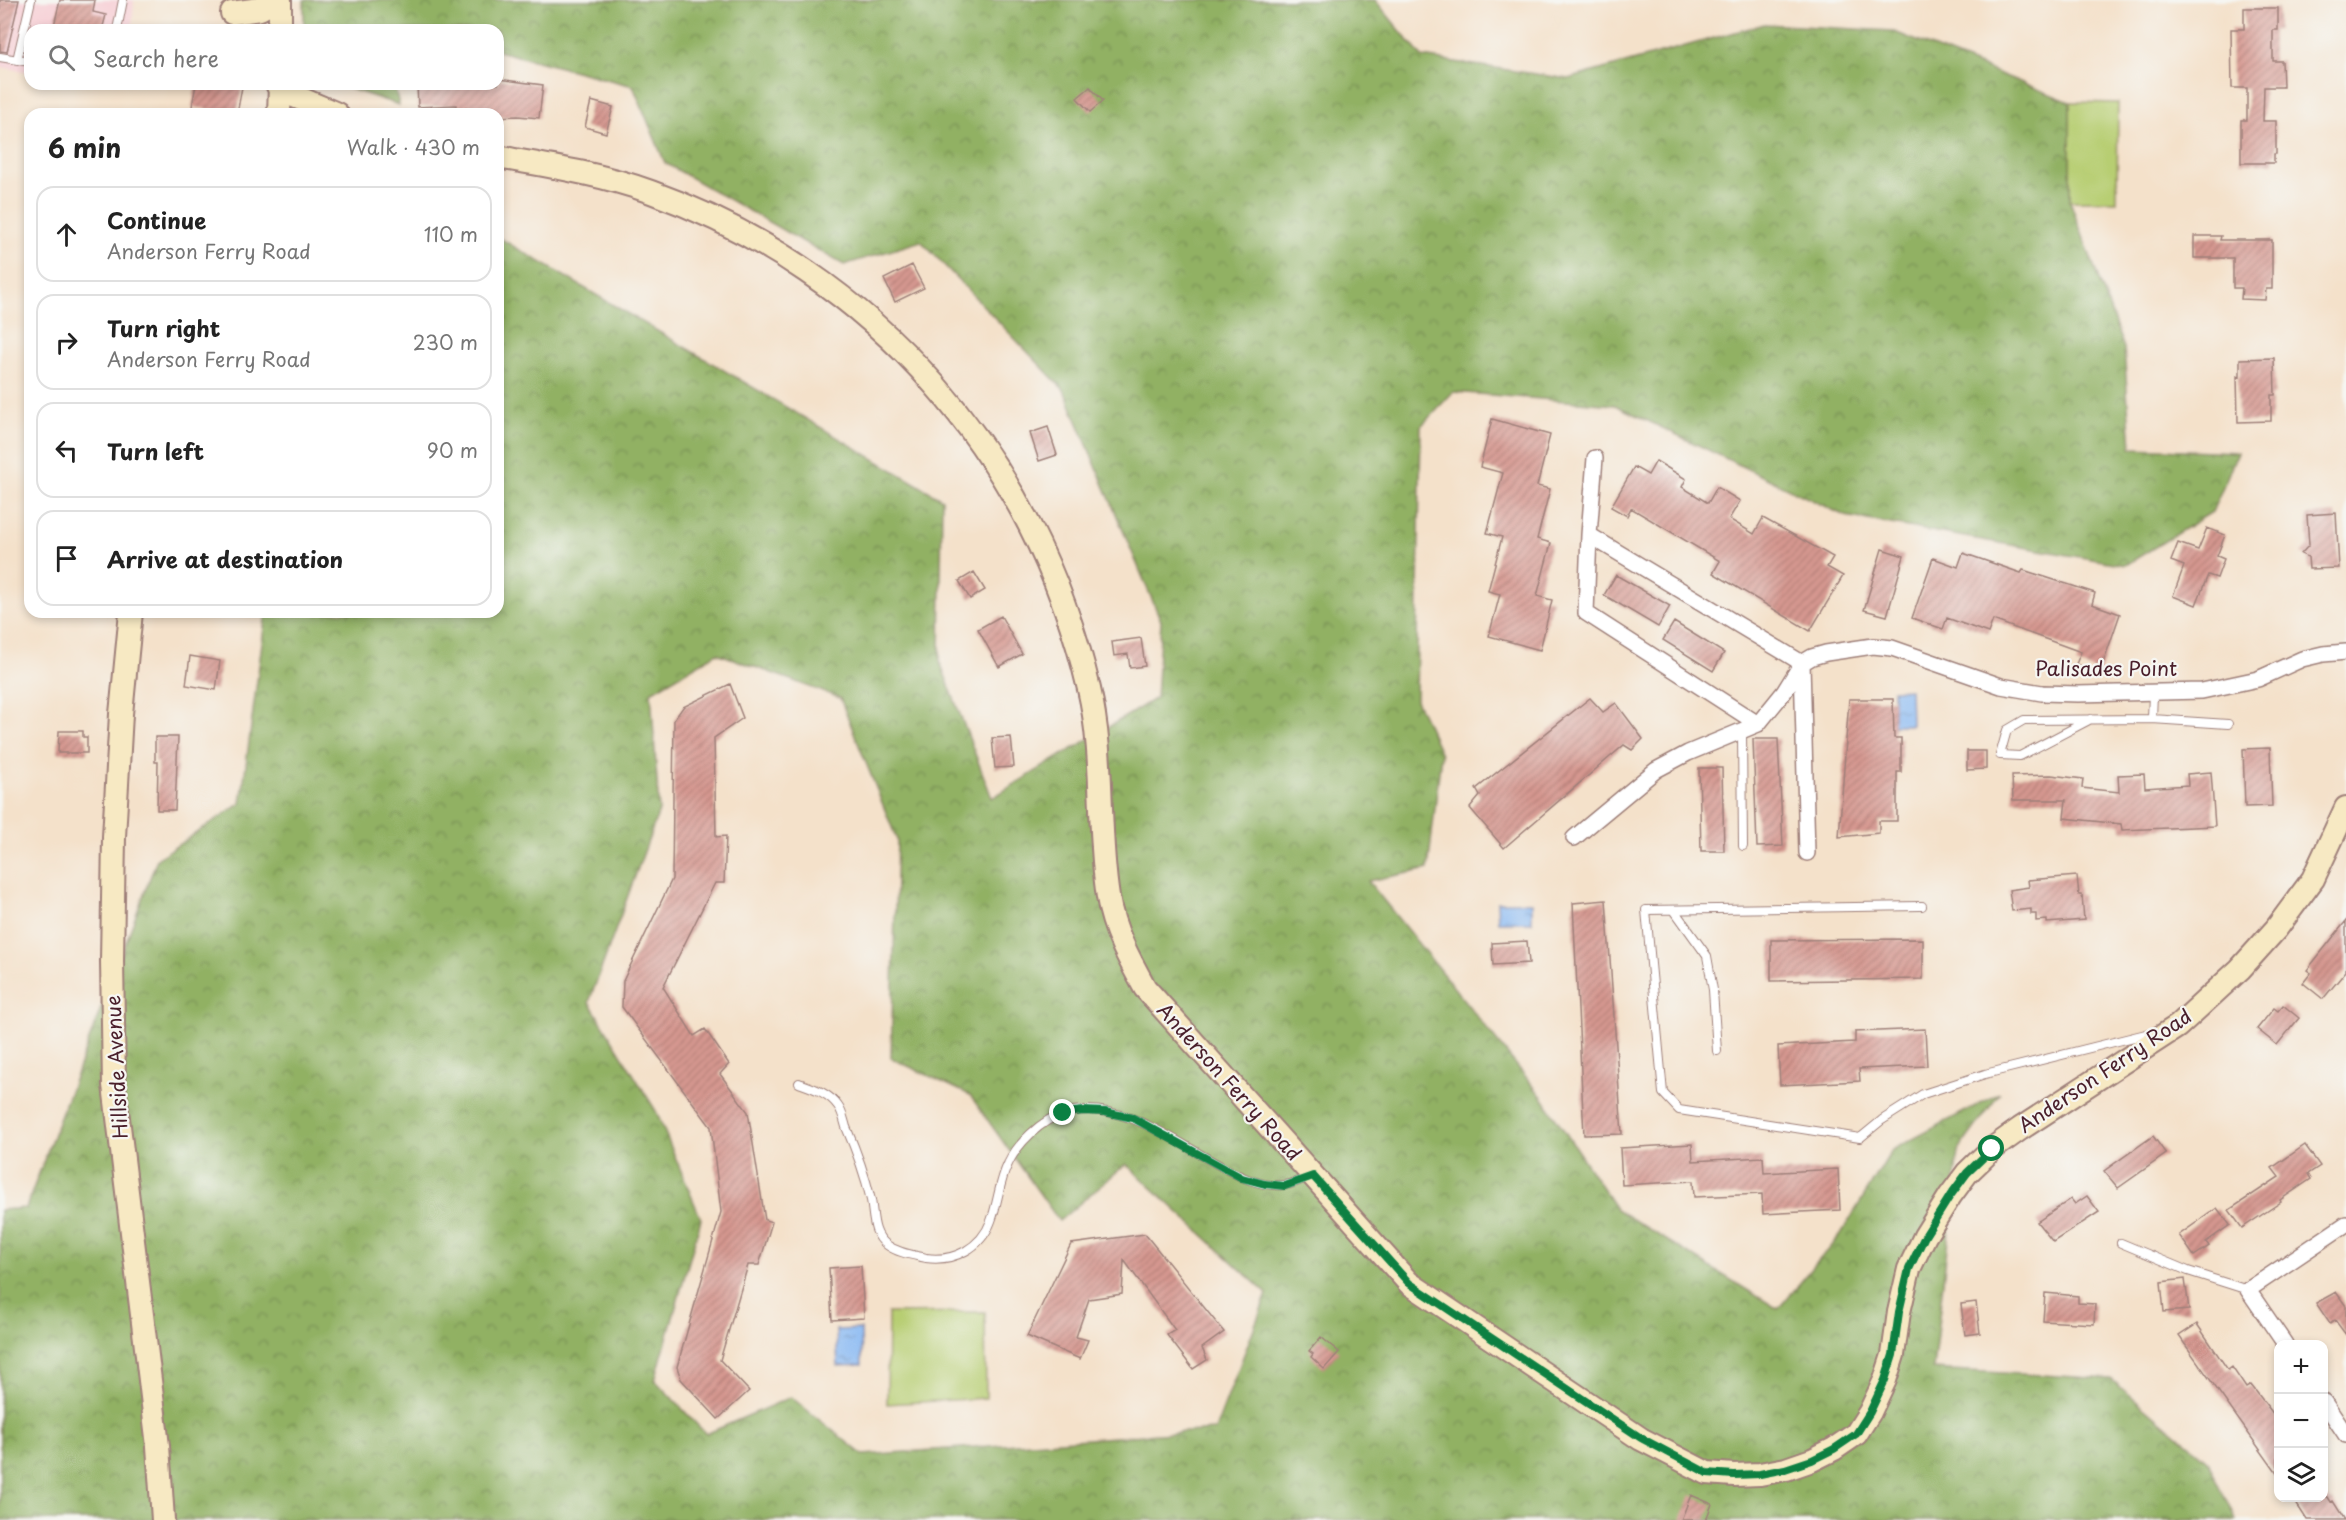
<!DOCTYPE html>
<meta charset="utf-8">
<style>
:root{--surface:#fff;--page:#f6f6f6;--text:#222;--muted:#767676;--line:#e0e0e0}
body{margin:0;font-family:"Playpen Sans",sans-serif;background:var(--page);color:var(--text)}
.controls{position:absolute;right:18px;bottom:18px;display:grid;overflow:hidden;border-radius:12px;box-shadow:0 3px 9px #0003}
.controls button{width:54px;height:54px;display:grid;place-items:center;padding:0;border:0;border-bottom:2px solid var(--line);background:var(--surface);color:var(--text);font:30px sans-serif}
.stop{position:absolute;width:18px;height:18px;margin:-14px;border:4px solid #0b8043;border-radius:50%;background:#fff}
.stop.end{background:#0b8043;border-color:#fff;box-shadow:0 2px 6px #0008}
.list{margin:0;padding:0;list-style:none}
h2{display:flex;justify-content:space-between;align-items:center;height:78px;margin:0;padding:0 24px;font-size:26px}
h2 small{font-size:20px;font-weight:400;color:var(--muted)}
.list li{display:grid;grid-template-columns:39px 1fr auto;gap:18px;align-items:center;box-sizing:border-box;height:96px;margin:0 12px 12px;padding:0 12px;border:2px solid var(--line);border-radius:18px}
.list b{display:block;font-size:22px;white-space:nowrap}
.list p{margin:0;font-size:20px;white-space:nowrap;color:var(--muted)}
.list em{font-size:20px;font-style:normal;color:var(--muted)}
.icon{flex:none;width:33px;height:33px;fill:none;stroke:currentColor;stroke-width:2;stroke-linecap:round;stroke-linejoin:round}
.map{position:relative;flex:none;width:2346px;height:1520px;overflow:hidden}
.search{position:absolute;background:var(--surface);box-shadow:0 3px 9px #0003;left:24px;top:24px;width:480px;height:66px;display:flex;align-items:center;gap:15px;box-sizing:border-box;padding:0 21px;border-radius:18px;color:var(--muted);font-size:22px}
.panel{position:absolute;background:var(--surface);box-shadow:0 3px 9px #0003;left:24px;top:108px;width:480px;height:510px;border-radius:18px}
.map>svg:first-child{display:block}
</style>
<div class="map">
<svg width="2346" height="1520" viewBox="0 0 2346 1520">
<defs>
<pattern id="forest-crowns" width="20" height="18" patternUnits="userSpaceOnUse" patternTransform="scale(1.5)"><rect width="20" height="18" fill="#91b164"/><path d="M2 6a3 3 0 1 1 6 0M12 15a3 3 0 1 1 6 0" fill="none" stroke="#788f53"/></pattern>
<pattern id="water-ripples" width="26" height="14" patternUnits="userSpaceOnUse" patternTransform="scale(1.5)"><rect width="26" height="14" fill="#87b8f3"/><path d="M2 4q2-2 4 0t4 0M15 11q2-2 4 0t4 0" fill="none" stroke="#7095c5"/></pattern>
<pattern id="building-hatch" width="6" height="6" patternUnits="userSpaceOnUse" patternTransform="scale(1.5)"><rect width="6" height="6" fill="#d69890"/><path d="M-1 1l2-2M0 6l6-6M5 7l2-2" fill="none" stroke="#b07b76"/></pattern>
</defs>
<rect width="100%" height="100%" fill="#f6f6f2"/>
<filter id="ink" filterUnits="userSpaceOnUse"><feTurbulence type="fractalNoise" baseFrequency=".0167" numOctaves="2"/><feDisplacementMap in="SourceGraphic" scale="12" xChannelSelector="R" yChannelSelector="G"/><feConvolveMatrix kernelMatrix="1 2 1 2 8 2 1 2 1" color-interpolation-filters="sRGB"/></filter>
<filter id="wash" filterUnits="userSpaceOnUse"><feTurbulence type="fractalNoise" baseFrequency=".008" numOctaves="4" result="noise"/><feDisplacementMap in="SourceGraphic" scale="24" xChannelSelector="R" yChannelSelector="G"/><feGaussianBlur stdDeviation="1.35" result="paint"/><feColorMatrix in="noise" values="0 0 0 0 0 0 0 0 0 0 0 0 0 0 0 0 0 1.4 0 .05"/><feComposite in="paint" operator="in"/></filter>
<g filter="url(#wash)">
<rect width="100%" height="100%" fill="#f4e1ca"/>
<path fill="#f7cfd5" d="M0 0H134L132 30H30V72L0 67Z"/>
<path fill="#b7ce72" stroke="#80764e" stroke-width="1.5" d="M2070 102 2118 103 2117 201H2070Z
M985 1312 986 1398 887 1404 888 1313Z"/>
<path fill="url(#forest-crowns)" stroke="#6e6848" stroke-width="1.5" fill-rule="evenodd" d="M304 0H1375L1422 57 1568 79 1764 24 1892 31 2070 102V201L2124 348 2131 448 2238 452 2212 512 2126 565 1845 516 1615 405 1453 392 1421 426 1416 700 1441 754 1428 869 1368 881 1542 1097 1616 1209 1778 1309 1841 1234 1892 1150 2000 1093 1958 1151 1933 1369 2111 1379 2207 1460 2236 1520H0V1210L26 1208 157 859 241 803 266 612H498V237L942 499 940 662 992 798 1156 698 1161 621 1064 390 921 241 844 265 665 163 633 86 498 51V30H304ZM717 653 840 698 897 840 891 1058 970 1095 1059 1221 1126 1164 1267 1294 1215 1430 863 1455 791 1397 706 1434 655 1380 701 1219 656 1111 589 1002 659 811 651 692Z
M338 84H394L399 105 339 85Z"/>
<path fill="url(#water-ripples)" stroke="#686c8f" stroke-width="1.5" d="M1910 689 1911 725H1893V690Z
M1497 902H1532V922H1498Z
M861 1329 862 1365 838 1366 836 1330Z"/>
<g id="blocks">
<path fill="url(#building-hatch)" d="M0 0H19L7 52 0 51Z
M60 0H95L93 12 106 15 102 30H53Z
M2244 8H2278V30H2273V61H2282L2283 87H2264L2263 121H2276V154H2274V163H2241V120H2247V88H2232L2231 29H2244Z
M498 79 543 85 539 118 518 116 498 117V114L485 113 466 114V108L456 109V105L418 107 417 84H498Z
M196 84H223L242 87 237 114 192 107Z
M1090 87 1103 101 1090 112 1077 98Z
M591 101 613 107 606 133 585 127Z
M2194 236H2221L2220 240H2272V289H2266L2265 300 2241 299 2242 288H2233V258H2194Z
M912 265 924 288 895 302 884 279Z
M2274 358 2275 395H2271V421L2238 422 2237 376 2240 377V359Z
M1492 419 1550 435 1537 486 1550 489 1537 539 1551 543 1537 596 1552 600 1540 650 1489 636 1500 594 1488 591 1502 537 1487 533 1503 473 1480 467Z
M1048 427 1057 455 1039 461 1030 433Z
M1656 461 1686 479 1682 487 1708 503 1717 487 1740 501 1729 519 1754 534 1763 518 1833 557 1827 567 1843 576 1810 631 1713 573 1720 561 1631 508 1627 516 1611 507 1634 467 1648 475Z
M2336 513 2339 568 2309 569 2308 557 2301 554 2309 545 2307 515Z
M2207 528 2225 535 2217 556 2224 559 2217 578 2208 575 2196 605 2173 596 2184 566 2171 561 2178 543 2198 550Z
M1882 549 1904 556 1887 616 1864 610Z
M1963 553 2021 573 2023 570 2095 593 2092 604 2120 614 2100 672 2076 664 2081 652 1993 620 1988 633 1947 618 1943 629 1912 618 1933 558 1958 567Z
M974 572 985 590 970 599 959 581Z
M1616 575 1670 606 1658 627 1604 595Z
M1001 616 1022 654 999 667 978 629Z
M1674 622 1724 653 1713 671 1663 640Z
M1141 638 1145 666 1130 668 1128 654 1114 656 1112 642Z
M190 656 220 661 216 690 186 685Z
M730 684 743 718 714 738 716 837 726 836 724 883H715L663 987 694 1036 705 1029 729 1064 720 1074 748 1112 765 1220 772 1222 759 1265H748L720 1360 749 1391 718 1419 681 1379 677 1367 721 1212 711 1127 622 1007 623 981 672 879 674 720 683 707Z
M1590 698 1603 712 1616 703 1643 739 1632 750 1624 745 1504 848 1470 808 1480 796 1476 789Z
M1849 699H1893L1894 738H1901V772H1897V821H1879V833L1839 837Z
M59 731H83V737H87V753H58Z
M155 737H178L175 810H157L158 762H155Z
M1011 737 1014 767 995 768 992 738Z
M1753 739H1778L1783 846 1757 847Z
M2270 748 2272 806 2245 807 2243 749Z
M1967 751H1986V769L1967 770Z
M1699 768H1722L1724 851H1701Z
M2211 772 2215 826 2122 830 2121 824 2064 818 2066 800H2013L2012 776 2051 775 2083 779 2082 788 2119 792 2118 775 2144 774 2145 788 2188 785 2187 774Z
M2077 876 2079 895H2082L2084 920 2047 923V920L2036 921V914H2031V909L2012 911 2009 890 2029 887 2028 880Z
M1606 900 1622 1134 1584 1135 1573 903Z
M2346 921V971L2323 999 2303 983 2311 973 2307 970Z
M1923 939V979L1771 981V940Z
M1527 941 1529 963 1493 965 1492 943Z
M2283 1005 2299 1018 2277 1045 2257 1029 2274 1008 2278 1011Z
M1925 1029 1927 1066 1859 1069 1860 1081 1780 1085 1778 1046 1855 1042V1032Z
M2153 1136 2166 1154 2118 1188 2104 1171Z
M1692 1144 1693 1161 1763 1157 1764 1173 1838 1169 1840 1210 1763 1214 1762 1194 1694 1197 1693 1181 1622 1185 1620 1148Z
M2305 1145 2320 1166 2308 1174 2311 1179 2280 1200 2281 1202 2242 1228 2229 1210 2279 1177 2272 1168Z
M2087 1196 2099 1212 2053 1242 2037 1222 2071 1199 2075 1204Z
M2217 1208 2230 1225 2206 1242 2209 1246 2194 1256 2179 1235Z
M1145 1234 1224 1332 1202 1348 1207 1360 1193 1369 1167 1335 1175 1330 1124 1260 1122 1294 1089 1299 1076 1337 1088 1340 1080 1359 1027 1336 1071 1244Z
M861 1266 864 1318 832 1320 829 1268Z
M2185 1279 2189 1310 2164 1312 2161 1282Z
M2336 1292 2346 1306V1335L2335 1320 2330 1324 2316 1303Z
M2045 1293 2078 1296V1303L2095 1304 2094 1324 2043 1321Z
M1976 1302 1980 1333 1965 1335 1961 1304Z
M2197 1324 2228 1370 2232 1367 2246 1388 2251 1385 2278 1420V1475L2179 1336Z
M1321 1337 1339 1352 1324 1369 1311 1357 1313 1354 1309 1351Z
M1691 1495 1712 1504 1706 1520H1681Z
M2292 1497H2328L2331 1502 2333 1501 2345 1520H2307Z"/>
</g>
</g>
<g filter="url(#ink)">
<use href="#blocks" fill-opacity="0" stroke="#9f807a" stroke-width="1.5"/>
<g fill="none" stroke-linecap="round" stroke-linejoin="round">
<g stroke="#9f807a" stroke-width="10">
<path id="lane" d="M117 30 123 0
M0 57 30 62
M17 60 31 0
M2091 719 2020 756 2000 755 2007 730 2024 720 2152 719 2228 724
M2152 719 2153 693
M1742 731 1743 846
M1922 906 1646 910 1663 1093 1679 1110 1860 1138 1882 1120 1923 1094 1985 1074 2154 1032
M1674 910 1707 956 1713 990 1717 1051
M799 1083C813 1088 829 1093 838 1106 842 1111 844 1120 846 1127 856 1150 865 1175 871 1200 874 1216 872 1234 887 1245 898 1253 913 1255 926 1258 954 1262 981 1248 991 1221 998 1203 999 1182 1008 1164 1017 1144 1041 1120 1064 1113 1119 1098 1173 1140 1219 1165 1239 1176 1259 1187 1283 1185 1291 1185 1301 1180 1309 1177
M2121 1243 2188 1271 2248 1290"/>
</g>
<g stroke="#9f807a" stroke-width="18">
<path id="street" d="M1589 535 1595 458
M1758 724 1586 613 1589 535 1802 663 1807 853
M1574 838 1656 770 1688 753 1758 724 1784 692 1802 663 1812 657 1826 653 1873 646 1892 648 2001 686 2042 693 2078 694 2202 691 2258 679 2302 659 2323 654 2346 652
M2285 1344 2248 1290 2346 1224
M2324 1402 2346 1435"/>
</g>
<g stroke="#9f807a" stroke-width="26">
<path id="secondary" d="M232 13 260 9 276 0
M280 30V0
M277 84 280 90 337 114
M279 114 280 84
M498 157C549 166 601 174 651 192 875 273 1035 457 1089 689 1105 757 1097 828 1108 897 1113 930 1129 959 1145 988L1409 1283 1641 1439 1707 1473 1734 1475 1760 1474 1786 1469 1812 1460 1834 1449 1856 1434 1870 1412 1885 1380 1893 1355 1899 1312 1909 1269 1925 1236 1950 1196 1967 1173 1992 1149 2020 1129 2178 1026 2240 969 2276 929 2313 879 2346 808
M131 612 121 714 114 837 112 961 114 1085 158 1446 163 1520"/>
</g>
<use href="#lane" stroke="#fff" stroke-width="8"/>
<use href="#street" stroke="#fff" stroke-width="15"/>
<use href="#secondary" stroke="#f7e9c3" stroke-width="22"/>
</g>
</g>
<g fill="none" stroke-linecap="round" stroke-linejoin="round" filter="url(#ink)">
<path stroke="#0b8043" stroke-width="8" d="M1063 1113 1084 1111 1105 1112 1133 1118 1242 1178 1265 1184 1285 1186 1313 1176 1409 1283 1641 1438 1707 1473 1734 1475 1760 1474 1785 1469 1812 1460 1834 1449 1856 1434 1870 1412 1885 1380 1893 1355 1899 1312 1909 1269 1925 1236 1950 1196 1967 1173 1992 1149"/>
</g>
<g text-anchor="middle" stroke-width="4.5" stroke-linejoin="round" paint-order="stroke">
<g font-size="20" fill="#4a1f2b" stroke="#f6f6f2">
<text x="2106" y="676">Palisades Point</text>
<text transform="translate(117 1067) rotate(-93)" y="7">Hillside Avenue</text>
<text transform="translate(2105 1071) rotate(-34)" y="7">Anderson Ferry Road</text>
<text transform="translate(1229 1082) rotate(48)" y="7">Anderson Ferry Road</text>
</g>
</g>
</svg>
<div class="controls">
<button>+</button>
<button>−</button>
<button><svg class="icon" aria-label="layers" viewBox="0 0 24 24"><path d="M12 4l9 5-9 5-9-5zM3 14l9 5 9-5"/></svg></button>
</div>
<div class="stop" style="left:1992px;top:1149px"></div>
<div class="stop end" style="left:1063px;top:1113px"></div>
<div class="search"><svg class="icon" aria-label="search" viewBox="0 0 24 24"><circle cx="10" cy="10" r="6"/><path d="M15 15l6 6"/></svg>Search here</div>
<section class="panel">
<h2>6 min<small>Walk · 430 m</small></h2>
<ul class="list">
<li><svg class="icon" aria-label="ahead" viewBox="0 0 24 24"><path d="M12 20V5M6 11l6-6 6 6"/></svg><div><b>Continue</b><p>Anderson Ferry Road</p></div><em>110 m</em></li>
<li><svg class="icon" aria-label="right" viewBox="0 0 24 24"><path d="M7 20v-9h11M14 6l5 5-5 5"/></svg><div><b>Turn right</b><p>Anderson Ferry Road</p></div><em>230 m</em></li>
<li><svg class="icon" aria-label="left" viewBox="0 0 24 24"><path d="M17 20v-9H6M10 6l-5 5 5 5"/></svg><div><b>Turn left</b></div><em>90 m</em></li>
<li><svg class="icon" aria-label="arrive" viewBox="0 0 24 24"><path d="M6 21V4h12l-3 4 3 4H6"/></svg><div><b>Arrive at destination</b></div></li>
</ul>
</section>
</div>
